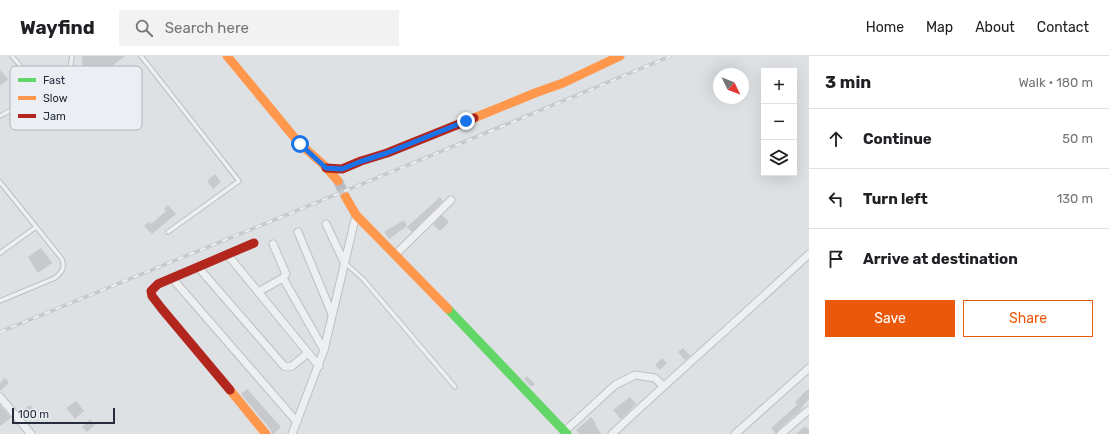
<!DOCTYPE html>
<meta charset="utf-8">
<style>
:root{--surface:#fff;--page:#f2f2f2;--text:#202124;--muted:#757577;--line:#e0e0e0;--accent:#ea580c}
body{margin:0;font-family:Rubik,sans-serif;background:var(--page);color:var(--text)}
.controls{position:absolute;right:12px;top:12px;display:grid;overflow:hidden;border-radius:0px;box-shadow:0 4px 16px #0002}
.controls button{width:36px;height:36px;display:grid;place-items:center;padding:0;border:0;border-bottom:1px solid var(--line);background:var(--surface);color:var(--text);font:20px sans-serif}
.compass{position:absolute;left:713px;top:12px;width:36px;height:36px;border-radius:50%;background:var(--surface);box-shadow:0 4px 16px #0002;rotate:133deg}
.scale{position:absolute;left:12px;bottom:10px;width:103px;box-sizing:border-box;padding-left:4px;border:2px solid #262d3c;border-top:0;font-size:11px;line-height:14px;white-space:nowrap;color:#262d3c;-webkit-text-stroke:3px #ebeff4;paint-order:stroke}
.stop{position:absolute;width:12px;height:12px;margin:-9px;border:3px solid #1a73e8;border-radius:50%;background:#fff}
.stop.end{background:#1a73e8;border-color:#fff;box-shadow:0 1px 4px #0008}
.list{margin:0;padding:0;list-style:none}
h2{display:flex;justify-content:space-between;align-items:center;height:52px;margin:0;padding:0 16px;font-size:17px}
h2 small{font-size:13px;font-weight:400;color:var(--muted)}
.list li{display:grid;grid-template-columns:26px 1fr auto;gap:12px;align-items:center;box-sizing:border-box;height:60px;padding:0 16px;border-top:1px solid var(--line)}
.list b{display:block;font-size:15px;white-space:nowrap}
.list em{font-size:13px;font-style:normal;color:var(--muted)}
.actions{display:flex;gap:8px;padding:12px 16px}
.actions a{flex:1;padding:9px 0;border:1px solid var(--accent);border-radius:0px;text-align:center;font-size:14px;color:var(--accent)}
.actions .main{background:var(--accent);color:#fff}
.icon{flex:none;width:22px;height:22px;fill:none;stroke:currentColor;stroke-width:2;stroke-linecap:round;stroke-linejoin:round}
.map{position:relative;flex:none;width:809px;height:378px;overflow:hidden}
header{display:flex;align-items:center;gap:24px;box-sizing:border-box;height:56px;padding:0 20px;background:var(--surface);border-bottom:1px solid var(--line)}
header strong{font-size:19px}
nav{display:flex;gap:22px;margin-inline-start:auto;font-size:14px}
.search{width:280px;height:36px;background:var(--page);display:flex;align-items:center;gap:10px;box-sizing:border-box;padding:0 14px;border-radius:0px;color:var(--muted);font-size:15px}
main{display:flex}
aside{flex:1;background:var(--surface)}
.map>svg:first-child{display:block}
</style>
<header>
<strong>Wayfind</strong>
<div class="search"><svg class="icon" aria-label="search" viewBox="0 0 24 24"><circle cx="10" cy="10" r="6"/><path d="M15 15l6 6"/></svg>Search here</div>
<nav><a>Home</a><a>Map</a><a>About</a><a>Contact</a></nav>
</header>
<main>
<div class="map">
<svg width="809" height="378" viewBox="0 0 809 378">
<rect width="100%" height="100%" fill="#dee1e4"/>
<path fill="#c7c9cc" d="M82 0H125L93 25 83 13Z
M0 14 8 23 0 30Z
M215 118 221 126 213 133 207 125Z
M440 141 443 145 412 176 407 171Z
M168 149 176 158 152 178 144 170 149 166 151 168 166 155 164 153Z
M442 159 449 166 440 175 433 169Z
M404 164 407 170 389 183 384 176Z
M41 192 52 207 38 217 28 201Z
M683 292 690 300 685 304 678 296Z
M662 302 667 307 660 314 655 309Z
M527 320 535 328 531 331 524 323Z
M5 322 9 327 0 335V327Z
M247 333 281 371 274 378H272L271 374 241 338Z
M809 333V343L802 351 803 352 778 374 776 378 771 372 797 349 795 346 802 339V338Z
M630 341 636 348 621 363 613 354Z
M76 345 84 355 75 363 66 352Z
M0 349 11 362 0 370Z
M30 349 34 354 26 361 21 355Z
M591 361 596 368 595 369 601 378H580L576 374Z
M90 363 95 369 87 376 82 371Z
M805 370 809 374V378H796Z"/>
<g fill="none" stroke-linecap="round" stroke-linejoin="round">
<path stroke="#b9bdc2" stroke-width="10" stroke-dasharray="10 5" stroke-linecap="butt" d="M338 125 345 140"/>
<g stroke="#bdbfc2" stroke-width="5.5">
<path id="lane" d="M12 0 43 37
M141 0 239 125 168 176
M0 60C18 50 63 32 70 13 71 9 71 4 72 0
M0 126 62 203C65 212 62 216 55 222L0 245
M0 197 36 171
M344 206 363 223 455 331"/>
</g>
<g stroke="#bdbfc2" stroke-width="9">
<path id="street" d="M326 168 344 206
M298 176 332 258
M227 198 319 310
M396 198 451 144
M198 211 284 310 288 311 292 310 308 297
M172 222 297 366
M283 222 324 294
M258 236 283 222 286 218 273 188
M0 341 31 378
M565 375 615 329 635 319 655 322 663 330
M292 378 324 294 356 159
M612 378C677 317 744 259 809 198
M735 378 809 312
M781 378 809 354"/>
</g>
<use href="#lane" stroke="#eeeff1" stroke-width="3.5"/>
<use href="#street" stroke="#eeeff1" stroke-width="7"/>
<path stroke="#63d668" stroke-width="9" d="M448 253 567 378"/>
<path stroke="#ff974d" stroke-width="9" d="M227 0 299 87 325 110 338 125
M474 62 535 37 563 27 620 0
M345 140 356 159 448 253
M230 334 266 378"/>
<path stroke="#b3261e" stroke-width="9" d="M326 112 342 113 361 105 387 97 474 62
M230 334 162 253 152 240 151 235 158 228 254 187"/>
<g stroke="#c8c9cc" stroke-width="3.5">
<path id="rail" d="M0 276C224 184 448 94 671 0"/>
</g>
<use href="#rail" stroke="#ebeff4" stroke-width="2" stroke-dasharray="6" stroke-linecap="butt"/>
</g>
<g fill="none" stroke-linecap="round" stroke-linejoin="round">
<path stroke="#1a73e8" stroke-width="5" d="M300 88 326 112 342 113 362 105 387 97 466 65"/>
</g>
<rect x="10" y="10" width="132" height="64" rx="6" fill="#ebeff4" stroke="#b0b5bd" stroke-width="1"/>
<rect x="18" y="22" width="18" height="4" fill="#63d668"/>
<rect x="18" y="40" width="18" height="4" fill="#ff974d"/>
<rect x="18" y="58" width="18" height="4" fill="#b3261e"/>
<g font-size="11" fill="#262d3c">
<text x="43" y="28">Fast</text>
<text x="43" y="46">Slow</text>
<text x="43" y="64">Jam</text>
</g>
</svg>
<div class="controls">
<button>+</button>
<button>−</button>
<button><svg class="icon" aria-label="layers" viewBox="0 0 24 24"><path d="M12 4l9 5-9 5-9-5zM3 14l9 5 9-5"/></svg></button>
</div>
<svg class="compass" viewBox="-18 -18 36 36"><path d="M0-13l5 13h-10z" fill="#e53935"/><path d="M0 13l5-13h-10z" fill="#757577"/></svg>
<div class="scale">100 m</div>
<div class="stop" style="left:300px;top:88px"></div>
<div class="stop end" style="left:466px;top:65px"></div>
</div>
<aside>
<h2>3 min<small>Walk · 180 m</small></h2>
<ul class="list">
<li><svg class="icon" aria-label="ahead" viewBox="0 0 24 24"><path d="M12 20V5M6 11l6-6 6 6"/></svg><div><b>Continue</b></div><em>50 m</em></li>
<li><svg class="icon" aria-label="left" viewBox="0 0 24 24"><path d="M17 20v-9H6M10 6l-5 5 5 5"/></svg><div><b>Turn left</b></div><em>130 m</em></li>
<li><svg class="icon" aria-label="arrive" viewBox="0 0 24 24"><path d="M6 21V4h12l-3 4 3 4H6"/></svg><div><b>Arrive at destination</b></div></li>
</ul>
<div class="actions"><a class="main">Save</a><a>Share</a></div>
</aside>
</main>
